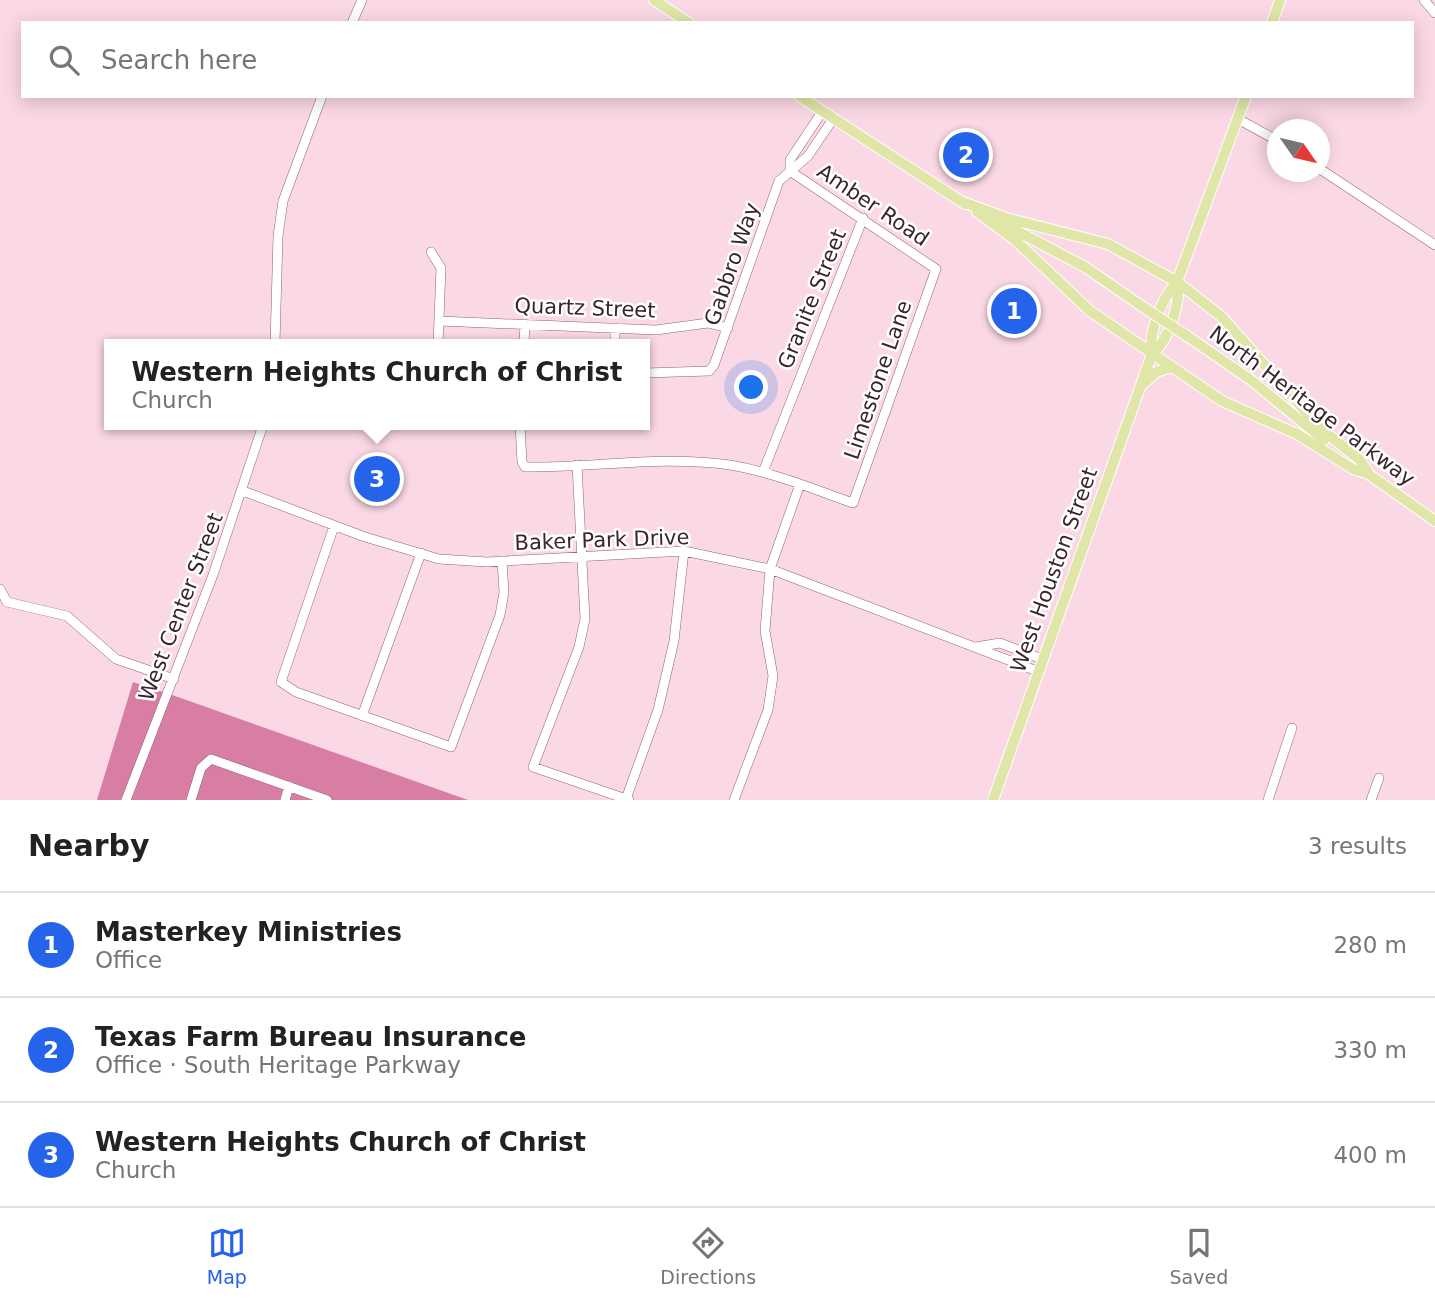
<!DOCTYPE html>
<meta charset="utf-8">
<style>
:root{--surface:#fff;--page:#f2f2f2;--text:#222;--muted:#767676;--line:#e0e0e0;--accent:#2563eb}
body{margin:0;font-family:"DejaVu Sans",sans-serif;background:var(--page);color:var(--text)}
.compass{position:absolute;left:1267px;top:119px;width:63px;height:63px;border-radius:50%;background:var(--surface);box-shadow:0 4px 18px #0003;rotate:124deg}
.you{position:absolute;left:752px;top:388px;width:24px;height:24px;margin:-18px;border:5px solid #fff;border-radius:50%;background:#1a73e8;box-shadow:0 0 0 10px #1a73e833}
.badge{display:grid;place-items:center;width:46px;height:46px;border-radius:50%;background:var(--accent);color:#fff;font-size:23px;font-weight:700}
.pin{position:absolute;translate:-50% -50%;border:4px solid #fff;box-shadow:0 2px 7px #0006}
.popup{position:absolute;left:104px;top:339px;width:546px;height:91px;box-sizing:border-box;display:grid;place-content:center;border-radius:0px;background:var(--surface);filter:drop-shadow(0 2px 5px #0005);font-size:23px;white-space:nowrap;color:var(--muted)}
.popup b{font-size:26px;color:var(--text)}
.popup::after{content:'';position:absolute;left:50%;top:100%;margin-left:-14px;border:14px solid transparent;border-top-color:var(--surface)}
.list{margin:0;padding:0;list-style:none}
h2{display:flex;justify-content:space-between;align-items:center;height:91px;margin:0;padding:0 28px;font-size:30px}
h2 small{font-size:23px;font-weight:400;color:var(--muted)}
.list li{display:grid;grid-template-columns:46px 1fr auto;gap:21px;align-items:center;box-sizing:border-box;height:105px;padding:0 28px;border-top:2px solid var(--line)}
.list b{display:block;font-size:26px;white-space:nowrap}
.list p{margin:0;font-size:23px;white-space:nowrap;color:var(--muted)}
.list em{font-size:23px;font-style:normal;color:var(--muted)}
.icon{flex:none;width:38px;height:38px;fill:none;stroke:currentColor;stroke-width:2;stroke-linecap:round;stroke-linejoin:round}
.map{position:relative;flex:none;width:1435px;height:800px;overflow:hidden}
.search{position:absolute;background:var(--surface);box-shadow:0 4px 18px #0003;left:21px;right:21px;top:21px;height:77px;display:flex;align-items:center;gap:18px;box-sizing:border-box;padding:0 24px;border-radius:0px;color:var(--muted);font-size:26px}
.sheet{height:406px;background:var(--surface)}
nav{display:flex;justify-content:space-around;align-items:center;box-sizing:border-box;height:98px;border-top:2px solid var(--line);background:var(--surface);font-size:19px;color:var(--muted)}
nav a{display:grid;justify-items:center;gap:4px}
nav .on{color:var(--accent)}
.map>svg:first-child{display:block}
</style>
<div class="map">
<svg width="1435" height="800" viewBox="0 0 1435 800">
<rect width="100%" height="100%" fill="#fbd8e5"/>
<path fill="#d87ea4" d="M133 682 178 697 468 800H97Z"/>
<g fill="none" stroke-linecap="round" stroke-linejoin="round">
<g stroke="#946176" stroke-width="10">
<path id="minor" d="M1424 0 1435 13
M352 23 362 0
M1238 119 1278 141
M1320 169 1435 245
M790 171V160L822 112
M431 252 441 268 438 344
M439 321 656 330 708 323 728 328
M275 344 278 236 283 201 322 96
M524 344 525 324
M615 344V328
M645 373 709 371 714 365 779 181 808 156 833 119
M520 425 522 462 525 467C593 468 662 455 730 465 772 472 813 489 853 503L936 269 790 171
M577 465 585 619 579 647 533 767 629 800
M763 472 863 218
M243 491 365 537 439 559 487 562 684 551 770 569 1037 671
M334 526 281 682 296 692 451 747 500 615 504 592 502 561
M0 589 7 602 67 616 116 659 174 679
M976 647 1000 643 1042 659
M362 716 421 553
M626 799 658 710 674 641 684 551
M126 800 213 575 263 425
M191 800 201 768 211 759 327 800
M285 800 289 786
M734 800 768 710 773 676 765 631 770 569 800 484
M1268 800 1292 728
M1371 800 1379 778"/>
</g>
<g stroke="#fff" stroke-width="12">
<path id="major" d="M654 0 689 23
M1272 23 1280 0
M799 96 965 204
M960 201 1006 218 1108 244 1177 282 1222 317 1320 428 1360 460 1369 474
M977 212 1015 240 1090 311 1222 401 1297 434 1353 469 1369 474
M998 221 1085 267 1143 307
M1187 336 1251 380 1324 440
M1152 354C1169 340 1181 303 1177 282
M1142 385 1156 372 1172 367
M1364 471 1435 521
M993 800 1152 354C1148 332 1162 298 1177 282L1246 96"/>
</g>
<use href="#minor" stroke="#fff" stroke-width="9"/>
<use href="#major" stroke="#e0e6a7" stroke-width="10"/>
<g stroke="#fff" stroke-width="12" stroke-linecap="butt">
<path id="major-bridge" d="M1143 307 1187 336"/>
</g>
<use href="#major-bridge" stroke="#e0e6a7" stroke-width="10"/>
</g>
<g text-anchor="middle" stroke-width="5" stroke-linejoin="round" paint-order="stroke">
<g font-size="21" fill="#3a242d" stroke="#fff">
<text transform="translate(873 205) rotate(34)" y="7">Amber Road</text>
<text transform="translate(732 264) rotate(-71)" y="7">Gabbro Way</text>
<text transform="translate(812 299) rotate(-68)" y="7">Granite Street</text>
<text transform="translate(585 308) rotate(2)" y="7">Quartz Street</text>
<text transform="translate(878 380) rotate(-71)" y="7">Limestone Lane</text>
<text transform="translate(1312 406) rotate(37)" y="7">North Heritage Parkway</text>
<text transform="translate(602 540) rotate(-2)" y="7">Baker Park Drive</text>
<text transform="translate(1054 570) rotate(-70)" y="7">West Houston Street</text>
<text transform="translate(181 607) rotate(-69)" y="7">West Center Street</text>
</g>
</g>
</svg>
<svg class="compass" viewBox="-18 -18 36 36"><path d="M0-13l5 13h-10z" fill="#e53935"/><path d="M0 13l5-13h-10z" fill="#767676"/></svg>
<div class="you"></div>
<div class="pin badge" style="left:1014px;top:311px">1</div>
<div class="pin badge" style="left:966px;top:155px">2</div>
<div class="pin badge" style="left:377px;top:479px">3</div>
<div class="popup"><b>Western Heights Church of Christ</b>Church</div>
<div class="search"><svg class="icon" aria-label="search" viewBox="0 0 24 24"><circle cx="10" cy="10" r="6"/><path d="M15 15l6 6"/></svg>Search here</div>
</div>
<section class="sheet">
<h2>Nearby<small>3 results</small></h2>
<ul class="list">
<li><span class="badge">1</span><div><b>Masterkey Ministries</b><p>Office</p></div><em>280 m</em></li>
<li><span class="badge">2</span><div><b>Texas Farm Bureau Insurance</b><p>Office · South Heritage Parkway</p></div><em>330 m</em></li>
<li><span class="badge">3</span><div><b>Western Heights Church of Christ</b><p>Church</p></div><em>400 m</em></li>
</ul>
</section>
<nav>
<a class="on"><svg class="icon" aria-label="map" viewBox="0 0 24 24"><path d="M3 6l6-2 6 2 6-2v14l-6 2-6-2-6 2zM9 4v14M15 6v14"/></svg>Map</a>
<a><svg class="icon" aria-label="directions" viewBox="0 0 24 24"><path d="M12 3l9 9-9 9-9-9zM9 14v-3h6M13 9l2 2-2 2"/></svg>Directions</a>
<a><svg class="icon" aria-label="saved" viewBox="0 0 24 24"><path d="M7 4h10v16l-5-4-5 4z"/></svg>Saved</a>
</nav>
